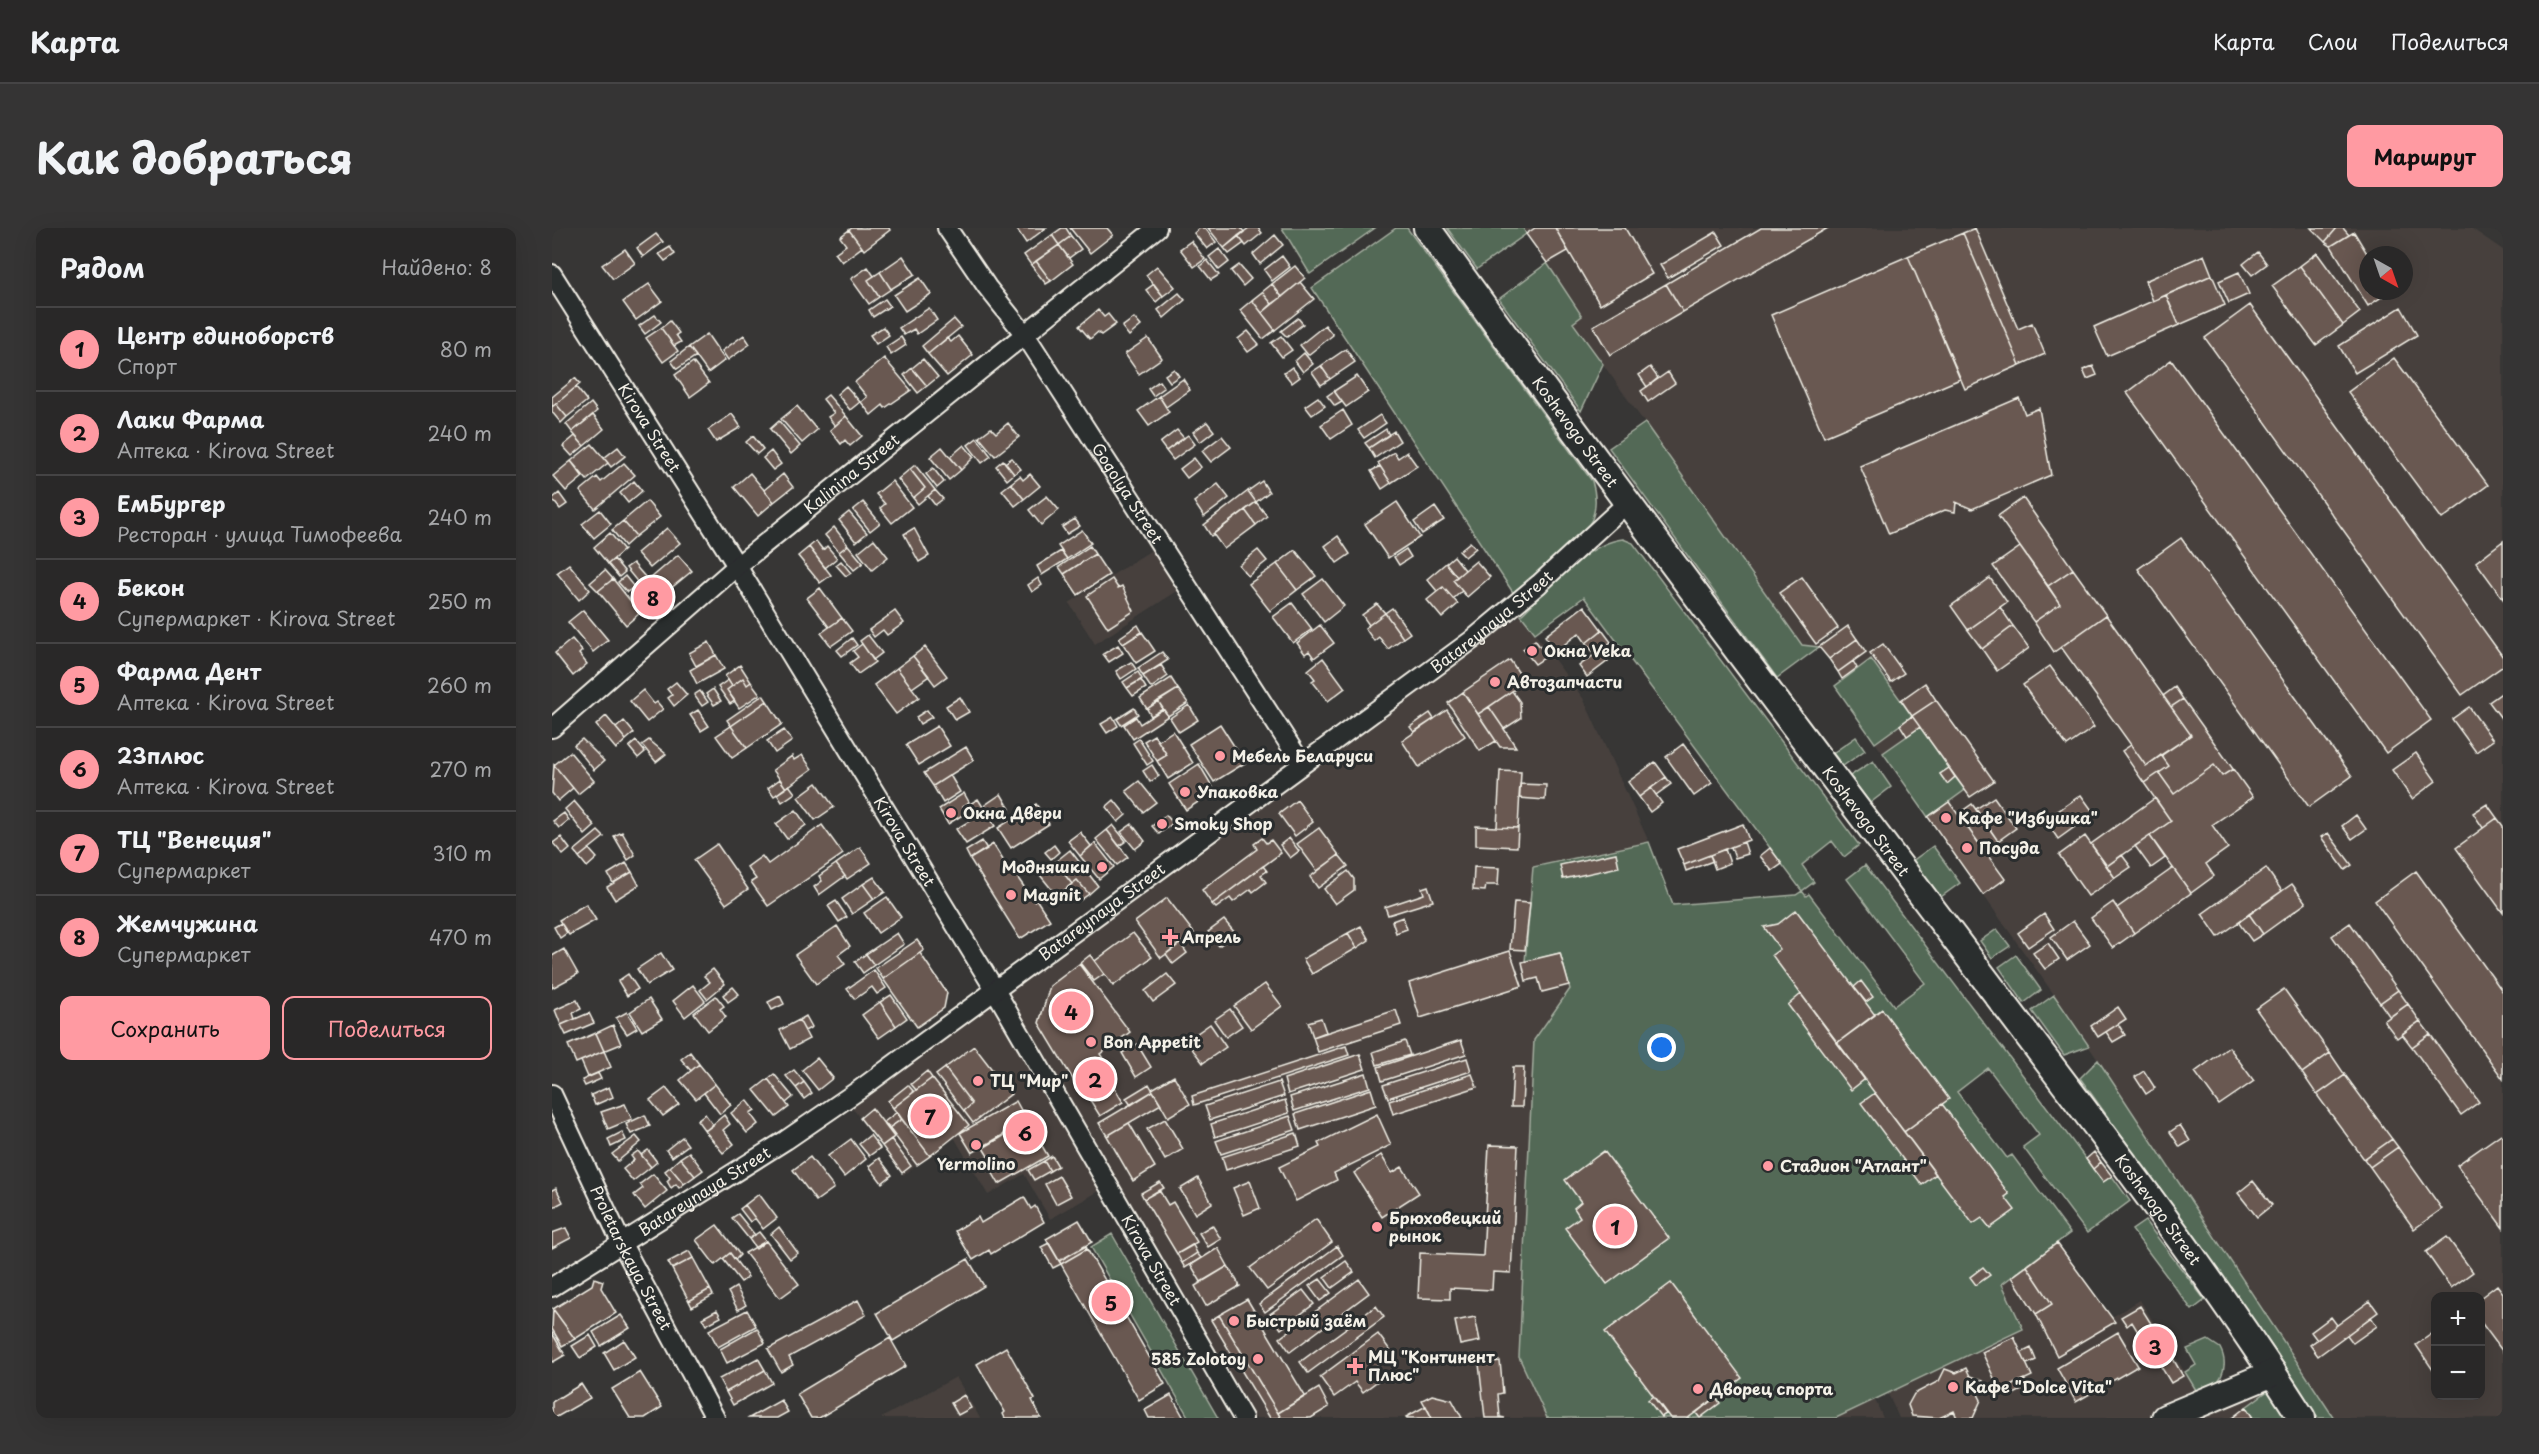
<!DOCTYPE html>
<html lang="ru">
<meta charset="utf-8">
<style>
:root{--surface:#292828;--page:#353434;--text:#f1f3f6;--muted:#a5a6a8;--line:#454445;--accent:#ff9aa2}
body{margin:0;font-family:"Playpen Sans",sans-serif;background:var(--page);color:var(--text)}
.controls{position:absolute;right:18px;bottom:18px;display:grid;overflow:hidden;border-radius:12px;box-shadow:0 6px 24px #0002}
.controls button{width:54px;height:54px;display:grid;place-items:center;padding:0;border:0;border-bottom:2px solid var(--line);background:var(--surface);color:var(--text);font:30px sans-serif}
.compass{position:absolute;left:1807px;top:18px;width:54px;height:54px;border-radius:50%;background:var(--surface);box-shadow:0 6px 24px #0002;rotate:140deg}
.you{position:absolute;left:1110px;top:820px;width:21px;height:21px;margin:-15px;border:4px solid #fff;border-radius:50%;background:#1a73e8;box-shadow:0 0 0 9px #1a73e833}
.badge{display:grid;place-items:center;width:39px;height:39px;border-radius:50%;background:var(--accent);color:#111;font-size:20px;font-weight:700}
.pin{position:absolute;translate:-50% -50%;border:3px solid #fff;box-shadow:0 2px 6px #0006}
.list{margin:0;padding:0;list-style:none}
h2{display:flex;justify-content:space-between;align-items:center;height:78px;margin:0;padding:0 24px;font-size:26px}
h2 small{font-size:20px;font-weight:400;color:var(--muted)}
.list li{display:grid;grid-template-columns:39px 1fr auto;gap:18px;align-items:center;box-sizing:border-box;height:84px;padding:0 24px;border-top:2px solid var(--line)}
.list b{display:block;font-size:22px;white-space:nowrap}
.list p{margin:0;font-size:20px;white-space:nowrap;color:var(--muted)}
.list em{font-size:20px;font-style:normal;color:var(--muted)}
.actions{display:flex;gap:12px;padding:18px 24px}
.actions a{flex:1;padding:14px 0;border:2px solid var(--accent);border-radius:12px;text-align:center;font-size:21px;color:var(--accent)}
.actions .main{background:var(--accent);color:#111}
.map{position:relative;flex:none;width:1951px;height:1190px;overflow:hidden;border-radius:12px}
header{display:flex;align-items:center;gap:36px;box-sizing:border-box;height:84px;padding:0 30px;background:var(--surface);border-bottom:2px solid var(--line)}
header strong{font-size:28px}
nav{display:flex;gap:33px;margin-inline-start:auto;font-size:21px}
.intro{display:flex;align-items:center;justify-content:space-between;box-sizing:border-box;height:144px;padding:0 36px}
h1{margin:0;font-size:42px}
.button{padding:15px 27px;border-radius:12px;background:var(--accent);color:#111;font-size:21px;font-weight:700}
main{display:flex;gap:36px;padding:0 36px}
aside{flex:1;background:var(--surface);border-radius:12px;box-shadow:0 6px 24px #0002}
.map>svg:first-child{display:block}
</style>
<header>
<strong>Карта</strong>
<nav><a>Карта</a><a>Слои</a><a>Поделиться</a></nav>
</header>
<div class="intro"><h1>Как добраться</h1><a class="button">Маршрут</a></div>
<main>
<aside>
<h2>Рядом<small>Найдено: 8</small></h2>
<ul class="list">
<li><span class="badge">1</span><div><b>Центр единоборств</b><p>Спорт</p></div><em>80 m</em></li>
<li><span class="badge">2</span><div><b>Лаки Фарма</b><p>Аптека · Kirova Street</p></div><em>240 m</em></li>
<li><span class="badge">3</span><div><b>ЕмБургер</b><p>Ресторан · улица Тимофеева</p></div><em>240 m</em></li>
<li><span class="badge">4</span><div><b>Бекон</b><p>Супермаркет · Kirova Street</p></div><em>250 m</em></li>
<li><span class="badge">5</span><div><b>Фарма Дент</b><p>Аптека · Kirova Street</p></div><em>260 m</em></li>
<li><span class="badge">6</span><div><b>23плюс</b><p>Аптека · Kirova Street</p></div><em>270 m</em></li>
<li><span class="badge">7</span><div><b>ТЦ &quot;Венеция&quot;</b><p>Супермаркет</p></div><em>310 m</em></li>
<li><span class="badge">8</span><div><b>Жемчужина</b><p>Супермаркет</p></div><em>470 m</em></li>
</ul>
<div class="actions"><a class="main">Сохранить</a><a>Поделиться</a></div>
</aside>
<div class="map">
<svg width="1951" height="1190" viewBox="0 0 1951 1190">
<rect width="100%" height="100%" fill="#373635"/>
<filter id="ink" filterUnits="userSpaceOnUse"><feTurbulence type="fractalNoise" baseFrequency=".0167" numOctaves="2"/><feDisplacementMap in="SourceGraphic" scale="12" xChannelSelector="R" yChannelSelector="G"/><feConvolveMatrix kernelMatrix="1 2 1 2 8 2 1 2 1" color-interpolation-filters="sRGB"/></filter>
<g filter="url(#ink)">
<path fill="#46403d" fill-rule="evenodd" d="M971 0H1919L1951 22V1190H1782L1510 778 1283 458 1291 452 1286 444 1268 419 1251 418 1021 94 1030 87ZM1816 27H1852V63H1816ZM1884 1068H1928V1168H1884Z
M604 319 630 360 543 416 517 375Z
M969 387 1031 470 1097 614 981 639 973 734 1008 725 1018 761 982 812 967 1129 995 1190H698L452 766Z
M441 775 549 962 498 991 472 946 436 967 402 909 352 947 298 877Z
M1505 1015 1560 1089 1588 1072 1647 1167 1593 1190H1347L1336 1166 1471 1101 1450 1056Z
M404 1149 428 1190H329Z
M1713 1155 1717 1162 1701 1190H1634Z
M1323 1172 1331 1190H1284Z"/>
<path fill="#536956" stroke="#a4ad9f" stroke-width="1.5" d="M730 0H823L758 46Z
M844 0H855L1040 253C1044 266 1045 278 1040 291 1031 312 981 349 962 366L760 60Z
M895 0H971L974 6 925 41Z
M995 35 1030 88 1021 95 1051 136 1029 183 947 71Z
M1093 195 1250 417 1267 419 1225 450 1057 220Z
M1071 311 1081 315 1307 617 1292 629 1280 613 1250 637 1262 654 1250 663 1254 668 1257 666 1342 778 1373 755 1295 651 1313 637 1551 954 1560 948 1578 973 1535 1005 1471 919 1487 907 1436 840 1405 864 1455 930 1460 927 1518 1005 1450 1056 1471 1101 1284 1190H995L967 1129 982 812 1018 761 1008 725 973 734 981 639 1097 614 1121 677 1244 667 1250 663 1032 369 983 405 969 387C995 363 1035 314 1071 311Z
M1319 431 1360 488 1323 515 1283 458Z
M1368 499 1397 540 1388 546 1394 555 1403 549 1413 562 1376 589 1331 525Z
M1304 509 1313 522 1291 538 1281 525Z
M1321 533 1339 559 1318 575 1298 548Z
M1381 618 1408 655 1386 671 1359 634Z
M1445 701 1458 718 1440 730 1428 713Z
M1464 727 1489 762 1472 775 1447 739Z
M1502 767 1537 818 1512 827 1480 783Z
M1546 832 1782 1190H1766L1726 1127 1528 850Z
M1593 993 1653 1072 1640 1082 1580 1002Z
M560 1006 666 1190H637L539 1019Z
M1656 1112 1668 1120C1679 1141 1667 1159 1647 1167L1633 1144 1644 1137 1635 1121Z
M1717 1162 1735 1190H1701L1694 1179Z"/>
<path fill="#695951" stroke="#f4f1e8" stroke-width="1.5" d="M300 0H337L338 2 312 22 297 2Z
M464 0H494L474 15Z
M510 0H514L519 8 507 17 500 7Z
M518 0H555L561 7 538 25Z
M648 0H653L664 14 655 21 642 5Z
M656 0H689L692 4 672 20Z
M697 0H706L710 5 694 18 686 8Z
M983 0H1003L1016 23 995 35 974 6Z
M1003 0H1073L1100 46 1048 77Z
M1209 0H1276L1131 84 1114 56Z
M1423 0 1466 101 1480 95 1493 126 1468 137 1411 5Z
M1759 0H1785L1773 14Z
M1785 0H1791L1797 7 1779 18 1773 14Z
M297 2 310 19 290 34 283 25 294 17 288 9Z
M1164 4 1172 17 1116 50 1108 37Z
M1802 4 1816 27V63H1839L1816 78 1779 18Z
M1411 5 1468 137 1413 161 1356 28Z
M104 6 111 14 91 29 85 20Z
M500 7 507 17 479 37 472 27Z
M723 7 731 17 708 36 701 26Z
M519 8 529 21 517 30 507 17Z
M686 8 692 15 677 26 672 20Z
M639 13 653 31 642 39 628 21Z
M507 17 521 36 499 53 484 33Z
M118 19 123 26 113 33 107 26Z
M73 21 83 35 61 51 50 37Z
M667 21 677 34 667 42 657 29Z
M1706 24 1715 36 1700 47 1691 36Z
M1765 25 1808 84 1791 97 1748 38Z
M1652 27 1660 47 1601 73 1593 53Z
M351 28 363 46 339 61 328 44Z
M730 28 738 39 720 53 712 42Z
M1356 28 1408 151 1272 209 1219 87Z
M655 32 667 47 659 52 648 38Z
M484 33 499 53 494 56 479 37Z
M687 37 699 51 691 58 679 43Z
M605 38 623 59 611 68 594 47Z
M743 38 753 50 730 69 720 56Z
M1748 38 1791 97 1764 117 1720 58Z
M316 39 322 48 316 52 327 69 317 76 299 51Z
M328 44 339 61 327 69 316 52Z
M1687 44 1697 66 1677 75 1667 53Z
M1660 47 1673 77 1627 97 1614 67Z
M368 50 379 66 353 83 342 67Z
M748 54 762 71 723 102 710 85Z
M97 56 110 73 84 92 71 74Z
M602 56 611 68 604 74 594 62Z
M720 56 730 69 720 76 710 64Z
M1114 56 1131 84 1058 127 1041 98Z
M710 64 720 76 710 85 700 72Z
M627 65 633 72 612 90 606 82Z
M1614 67 1627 97 1555 128 1542 99Z
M333 71 338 78 321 89 317 82Z
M700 72 723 102 711 111 688 82Z
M1698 77 1951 429V438L1910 467 1653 110Z
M1849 79 1865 107 1803 145 1787 118Z
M377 80 385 92 365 106 362 101 352 107 347 100Z
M546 82 552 89 556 86 564 96 549 107 546 104 538 111 527 98Z
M103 87 109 94 93 106 87 98Z
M582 90 589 98 577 108 570 99Z
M746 90 751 96 735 109 729 103Z
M402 91 409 99 376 126 370 118Z
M118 93 127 105 124 107 129 114 122 118 109 100Z
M773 97 781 107 756 127 748 117Z
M331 99 337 107 324 116 318 107Z
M109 100 126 123 111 134 94 110Z
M696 103 707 116 696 124 686 111Z
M155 106 173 132 156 145 137 119Z
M192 107 198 116 176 132 170 123Z
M406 108 421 127 395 148 376 126 395 110 399 114Z
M729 108 740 122 730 129 719 115Z
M349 109 354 117 339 127 334 119Z
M596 110 610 130 587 146 573 126Z
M137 119 144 128 125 141 119 133Z
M794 121 803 134 778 151 769 138Z
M752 125 761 136 751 144 743 133Z
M332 130 359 162 333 180 331 177 319 187 309 174 315 169 303 154Z
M1842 130 1936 257 1890 291 1796 164Z
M371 131 386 149 375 158 360 140Z
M1619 132 1879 492 1834 525 1575 165Z
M141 134 157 155 138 169 123 147Z
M769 138 778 151 769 157 760 144Z
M1541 138 1545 147 1535 151 1531 142Z
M740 139 748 149 740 155 732 145Z
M1098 139 1106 150 1095 159 1087 147Z
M360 140 375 158 366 165 352 147Z
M622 141 627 148 618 154 613 147Z
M1116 144 1123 155 1096 174 1089 163Z
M805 148 816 164 794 179 782 163Z
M23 150 28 156 0 179V169Z
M631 151 638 162 614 179 607 168Z
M607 153 612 160 601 168 596 161Z
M294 158 308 174 298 182 285 166Z
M24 159 35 173 15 189 4 176Z
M782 163 790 174 783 178 775 168Z
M276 167 294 188 283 198 276 189 282 185 271 171Z
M607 168 617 184 597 198 586 183Z
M766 169 773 178 760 187 753 178Z
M1467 170 1473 186 1487 180 1499 247 1420 281 1404 274 1403 284 1393 282 1337 306 1308 238Z
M39 175 45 183 20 204 14 196Z
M4 176 15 189 9 195 0 184V179Z
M245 178 265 202 250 215 229 191Z
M791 182 800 197 779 211 769 197Z
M180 186 189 199 164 214 156 202Z
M41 187 52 201 32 218 20 204Z
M828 187 834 195 812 210 806 202Z
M294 188 310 208 298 218 293 212 289 216 278 202Z
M227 193 248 218 239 226 218 201Z
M655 194 662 203 648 214 641 204Z
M456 195 467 209 443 228 427 209 439 200 444 205Z
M834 201 837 207 817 220 813 215Z
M625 202 632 210 614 223 608 215Z
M842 203 848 213 823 230 817 220Z
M636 207 643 216 621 232 614 223Z
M23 208 32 218 20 228 11 218Z
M201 208 211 221 205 226 194 214Z
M670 208 679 219 659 234 650 223Z
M425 210 439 228 430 235 416 217Z
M40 216 56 235 35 252 19 233Z
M412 217 422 229 409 242 398 229Z
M66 219 73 228 59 239 52 230Z
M390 219 409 242 397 252 378 229Z
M219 223 229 236 221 242 211 230Z
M842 224 846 230 855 224 865 238 839 255 826 235Z
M460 230 469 241 462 246 453 235Z
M642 230 649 239 635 250 628 241Z
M451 232 462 246 455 252 444 238Z
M19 233 31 249 14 263 1 248Z
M72 235 83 247 43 281 28 263 45 249 49 254Z
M363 237 383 262 366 276 361 270 373 260 358 241Z
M828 238 839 255 830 261 819 243Z
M381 240 392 254 385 260 374 246Z
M358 241 373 260 361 270 346 251Z
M198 245 222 274 206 288 182 259Z
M231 246 241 259 222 274 212 262Z
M478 246 488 258 472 271 459 255 468 248 471 252Z
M82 253 90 263 76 275 68 265Z
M340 253 360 279 340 295 328 280 333 276 324 266Z
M710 253 717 264 704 274 696 263Z
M459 255 472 271 463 278 450 262Z
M666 256 677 270 652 289 642 274Z
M383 262 391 271 383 277 376 268Z
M696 263 704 274 659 308 652 297Z
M7 265 15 276 8 281 0 271Z
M495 268 507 282 489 297 477 282Z
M1471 270 1521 341 1496 358 1446 288Z
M95 273 108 289 84 308 71 293Z
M311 274 328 295 318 303 301 282Z
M704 274 715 288 704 297 693 282Z
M845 274 868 309 836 330 813 296Z
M883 279 892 292 870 306 862 294Z
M48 282 59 296 42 310 30 296Z
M693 282 704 297 672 321 661 306Z
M297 284 315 305 304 314 287 292Z
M523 291 528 298 515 306 510 299Z
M71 293 84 308 73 318 60 302Z
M282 299 296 317 287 324 273 307Z
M115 300 128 315 98 340 85 325Z
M362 300 377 328 367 334 352 306Z
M530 302 539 315 515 331 506 318Z
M58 305 72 322 56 336 42 319Z
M786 308 798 326 785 335 773 318Z
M1629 310 1800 548 1757 579 1586 341Z
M322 311 336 329 320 342 306 324Z
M264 313 271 322 275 318 285 330 273 340 257 319Z
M1951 313V371L1924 334Z
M918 314 924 320 913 329 907 323Z
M296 317 311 335 302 342 287 324Z
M538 318 543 326 512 346 507 339Z
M257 319 279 347 268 355 246 328Z
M1468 319 1508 376 1482 394 1441 338Z
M854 321 859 329 847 337 842 329Z
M706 322 715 333 696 348 687 337Z
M743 322 764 348 745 362 725 336Z
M509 323 515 331 490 347 485 338Z
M543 326 557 347 526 367 512 346Z
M126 327 140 343 112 366 99 350Z
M902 328 913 342 905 349 894 335Z
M62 331 73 344 67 349 56 336Z
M289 333 299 345 294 348 284 337Z
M924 333 938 349 915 369 901 352Z
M81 335 94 350 87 356 74 340Z
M894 335 905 349 901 352 910 363 901 371 891 359 885 363 875 351Z
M17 336 38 362 27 372 5 345Z
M725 336 745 362 718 383 697 356Z
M1521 341 1554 387 1502 424 1482 394 1508 376 1496 358Z
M53 342 61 351 46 363 38 355Z
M73 348 82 359 75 364 66 354Z
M1250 349 1286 400 1264 416 1227 365Z
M94 350 112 373 102 381 84 359Z
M486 350 490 357 480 364 476 357Z
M1438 350 1455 374 1416 402 1399 378Z
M61 351 88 385 74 397 46 363Z
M560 351 566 360 570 358 582 383 556 400 535 368Z
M771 351 792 378 772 394 751 366Z
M891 359 906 376 890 390 875 372Z
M268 360 290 390 277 399 255 370Z
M740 375 760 401 741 415 721 389Z
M825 376 833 385 817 397 810 387Z
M1032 378 1050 402 1034 415 1027 405 1004 423 993 408Z
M1448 379 1461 398 1430 421 1416 402Z
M840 380 858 405 851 410 833 385Z
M31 382 56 412 41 424 16 394Z
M343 383 352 395 335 407 331 402 322 409 317 402Z
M833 385 851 410 836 421 827 409 822 413 813 400Z
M1554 387 1639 507 1594 538 1509 419Z
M290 390 300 403 279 418 269 405Z
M586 397 590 404 571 416 567 410Z
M768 397 782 415 762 430 757 423 753 426 745 415Z
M1296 398 1305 411 1277 431 1267 419Z
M1461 398 1477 420 1445 443 1430 421Z
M1050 402 1059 414 1043 426 1034 415Z
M590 404 603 423 584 435 571 416Z
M316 407 330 425 321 432 308 413Z
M300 410 305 417 290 428 285 422Z
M20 411 30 423 27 426 35 436 21 448 3 425Z
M1305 411 1314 424 1286 444 1277 431Z
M983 412 995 428 983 436 971 421Z
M157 414 164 427 144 438 137 425Z
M310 416 323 434 306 446 298 435 306 429 301 423Z
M1331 416 1352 445 1339 454 1318 425Z
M566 417 571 425 557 434 551 426Z
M373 419 395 448 383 457 361 428Z
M1049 422 1056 433 1035 449 1027 438Z
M610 424 616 432 591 448 586 440Z
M164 427 172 441 145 456 138 442Z
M361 428 377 448 360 460 345 440Z
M771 430 793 460 776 473 760 453 763 451 756 442Z
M958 432 973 454 926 486 911 464Z
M1301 433 1305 440 1290 451 1286 444Z
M579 434 584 441 569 451 564 443Z
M188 437 199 454 195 457 191 450 180 458 173 448Z
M609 437 616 448 599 460 591 448Z
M1498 438 1542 499 1515 518 1471 457Z
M345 440 367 469 344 486 322 457Z
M586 444 590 451 575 460 571 454Z
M191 450 195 457 199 454 208 466 187 480 175 462Z
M619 450 626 461 595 481 588 470Z
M176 452 180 458 175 462 183 473 178 476 166 459Z
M589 452 594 460 581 468 575 460Z
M124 454 135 467 122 478 116 470 120 467 115 461Z
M1373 455 1384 472 1360 488 1349 472Z
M1623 459 1631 471 1619 479 1611 468Z
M161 461 169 473 162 477 154 466Z
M626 461 636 475 616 488 606 473Z
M91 462 102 476 105 474 111 481 95 494 78 473Z
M148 463 156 474 150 478 142 467Z
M960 463 968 474 969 490 952 501 937 479Z
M911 464 944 513 928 523 896 475Z
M1951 464V488L1949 490 1937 474Z
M211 467 215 473 179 498 175 492Z
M408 469 417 484 403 492 394 478Z
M1631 471 1681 541 1670 548 1662 537 1622 566 1607 545 1617 538 1609 527 1639 507 1619 479Z
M1384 472 1442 553 1418 569 1360 488Z
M215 473 230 496 195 520 179 498Z
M606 473 611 481 599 488 595 481Z
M637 477 646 492 627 504 618 490Z
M937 479 952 501 964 519H948L926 486Z
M1917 479 1941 512 1924 524 1900 491Z
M582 480 586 486 569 497 565 491Z
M611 481 616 488 581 511 572 497 584 489 588 496Z
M146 482 157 498 149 503 138 487Z
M375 482 380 489 368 496 364 489Z
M895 482 913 508 867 539 850 513Z
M878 485 882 491 862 504 858 499Z
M54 488 74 512 64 521 44 497Z
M1360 488 1368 499 1355 508 1348 497Z
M561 489 566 498 555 505 549 496Z
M72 493 82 505 74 512 64 500Z
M668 496 693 535 662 554 637 516Z
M179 498 195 520 180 530 164 508Z
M385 498 398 518 367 537 354 517Z
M232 502 240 513 223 525 215 513Z
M621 503 641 535 616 551 605 533 615 527 606 513Z
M602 507 615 527 605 533 592 513Z
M30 511 52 533 42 542 22 517Z
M587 511 601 533 595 537 581 515Z
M97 512 114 526 104 534 90 517Z
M84 513 93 524 86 530 77 519Z
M1131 516 1160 555 1142 568 1114 529Z
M1579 517 1594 538 1609 527 1617 538 1592 555 1570 523Z
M414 519 422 532 381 558 372 545Z
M18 524 42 553 26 566 2 537Z
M1864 525 1884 553 1860 571 1840 542Z
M250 527 260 541 234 560 221 542 240 528 242 532Z
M1103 534 1114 549 1087 569 1076 554Z
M647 536 663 563 634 582 617 556Z
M2 537 21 560 6 573 0 565Z
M600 537 607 548 598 554 591 543Z
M1662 537 1670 548 1681 541 1701 569 1660 597 1676 620 1654 636 1662 648 1639 665 1598 608 1619 593 1592 555 1607 545 1622 566Z
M1397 540 1403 549 1395 556 1388 546Z
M948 543 969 544 966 600 945 599Z
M398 547 408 564 391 575 381 558Z
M1114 549 1119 556 1104 567 1099 560Z
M228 551 234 560 222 568 216 560Z
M587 553 604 574 591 584 574 563Z
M265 555 282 579 263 592 246 569Z
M968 556 994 557 993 572 967 570Z
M237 557 243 565 230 574 225 566Z
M1099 560 1110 575 1098 584 1087 569Z
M412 565 417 574 411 579 414 585 396 596 387 581Z
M449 566 458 581 442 591 433 577Z
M1529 567 1542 585 1506 611 1493 592Z
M1442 569 1464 600 1446 613 1424 581Z
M1603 570 1619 593 1555 638 1539 616Z
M426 571 443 598 414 616 404 601 421 591 413 579Z
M562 572 574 587 566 594 554 579Z
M745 572 761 594 743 608 727 586Z
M22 573 43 598 33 607 13 581Z
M1397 574 1453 651 1431 667 1376 589Z
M484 576 497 596 459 620 446 600Z
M1420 576 1446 613 1432 623 1406 586Z
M1935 576 1945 590 1931 600 1921 585Z
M244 582 254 597 235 611 224 596Z
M12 585 17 592 7 600 1 593Z
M614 587 621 595 607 606 600 598Z
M1804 587 1814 601 1800 611 1790 598Z
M1945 590 1951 598V685L1904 620Z
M580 596 593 613 583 621 569 604Z
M1191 596 1197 612 1132 637 1125 621Z
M270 597 291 626 216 678 199 654 204 651 195 639 210 628 216 636Z
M561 597 574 613 567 618 555 602Z
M924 598 966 600 965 619 924 617Z
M767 600 787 627 765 643 745 616Z
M555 602 576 629 565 637 544 611Z
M46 603 52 609 27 629 22 623Z
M70 604 83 627 76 632 62 608Z
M528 604 539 618 528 628 516 613Z
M1776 605 1800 637 1793 642 1769 609Z
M1533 608 1563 650 1536 668 1507 627Z
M1598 608 1613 630 1599 640 1583 618Z
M9 609 18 621 11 627 1 615Z
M710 610 714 615 719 612 729 625 660 676 650 662 705 621 702 616Z
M737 610 747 623 738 630 728 617Z
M430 613 435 621 418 631 414 623Z
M1192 614 1196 626 1183 630 1179 619Z
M543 615 562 639 547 651 528 628Z
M165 616 196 661 174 676 142 632Z
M441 616 461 648 463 646 482 673 484 671 498 692 468 711 418 631Z
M502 617 507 624 499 631 493 624Z
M308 619 319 635 295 651 284 636Z
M1218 620 1230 636 1220 643 1208 628Z
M37 621 45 630 35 639 27 629Z
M1173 621 1178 635 1163 641 1158 627Z
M518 622 546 658 537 666 525 652 520 656 503 634Z
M1064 625 1067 639 1011 651 1008 637Z
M787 627 796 638 766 660 758 649Z
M1158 627 1161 633 1134 643 1132 637Z
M1570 627 1579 639 1563 650 1555 638Z
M503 634 520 656 505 668 488 647Z
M74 635 80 644 61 655 56 646Z
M284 636 293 648 267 667 262 659 270 653 267 648Z
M711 638 715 643 709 647 714 654 701 664 699 661 681 674 678 670 664 680 660 676Z
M922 639 947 640 946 657H934L933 663 921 662Z
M1621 640 1639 665 1582 705 1565 680Z
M1714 640 1730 663 1666 709 1650 686Z
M796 643 802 651V662L783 676 772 661Z
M1864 643 1951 764V851L1823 673Z
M80 644 87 657 63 672 55 659Z
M322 649 333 664 322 671 311 656Z
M525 652 537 666 527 673 516 659Z
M311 656 322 671 300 686 290 671Z
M1740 656 1754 675 1711 706 1697 686Z
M876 658 881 673 836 687 833 679 872 666 870 660Z
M335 669 349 689 326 705 312 685Z
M615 670 642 705 609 730 583 694Z
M284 673 295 689 287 694 276 678Z
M962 674 978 675 973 722 958 721Z
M1561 674 1582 705 1561 720 1539 690Z
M34 676 44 692 17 707 7 692Z
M1244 682 1323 787 1285 815 1220 727 1228 721 1212 699 1226 696Z
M1492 686 1502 701 1476 719 1466 705Z
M1697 686 1711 706 1700 713 1686 694Z
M851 689 855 701 844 705 840 693Z
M672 692 683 705 667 718 656 704Z
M1521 693 1538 716 1515 732 1499 709Z
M9 695 15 705 8 710 2 699Z
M1798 695 1846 762 1828 775 1780 708Z
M285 698 298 718 286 727 293 736 264 756 243 727Z
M809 698 817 712 805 720 796 705Z
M345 705 352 716 322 737 314 726Z
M581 705 600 729 561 758 543 733Z
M796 705 805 720 760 746 751 731Z
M365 712 372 722 331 751 324 740Z
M628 715 635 725 621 736 614 726Z
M1496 715 1507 731 1493 741 1481 725Z
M12 721 26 746 0 760V728Z
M958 723 970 758 868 790 857 755Z
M109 725 120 742 95 757 85 741Z
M368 725 395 765 392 780 365 799 331 751Z
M1008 725 1017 757 990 764 986 750 974 753 970 734Z
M314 726 322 737 311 745 303 734Z
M538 727 552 746 542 753 528 735Z
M527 736 578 804 548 826 552 832 522 853 487 795 498 758Z
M161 741 173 756 155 771 148 762 158 754 152 748Z
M322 742 334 760 325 766 320 759 303 771 295 761Z
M76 746 86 761 75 768 66 753Z
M615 746 624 757 601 774 593 763Z
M1309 753 1321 769 1314 774 1302 759Z
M713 756 730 778 699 801 682 778Z
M141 757 153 773 133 789 121 773Z
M181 759 187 766 176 774 171 767Z
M1732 761 1778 825 1750 845 1704 781Z
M1846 762 1856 776 1838 789 1828 775Z
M1249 766 1313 851 1299 862 1236 777Z
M339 767 355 790 344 798 328 774Z
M164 768 172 778 168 781 174 789 156 803 142 785Z
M228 768 232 776 220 782 216 774Z
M97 771 110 791 90 803 78 784Z
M25 772 29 781 21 785 23 791 9 797 3 782Z
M328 774 344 798 327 810 310 787Z
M1856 776 1868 793 1845 810 1832 793Z
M1566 779 1574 791 1546 809 1539 798Z
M678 781 690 798 674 809 662 792Z
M1330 781 1397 871 1352 904 1285 815Z
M844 782 849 797 766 824 761 809Z
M75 784 85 800 75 806 64 790Z
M37 785 42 795 14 807 9 797Z
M254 788 260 799 253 803 247 792Z
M769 790 774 804 761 809 756 794Z
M247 792 257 811 238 821 228 802Z
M1868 793 1878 806 1860 819 1850 806Z
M658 796 674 819 651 835 634 813Z
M1566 796 1573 807 1561 814 1554 804Z
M61 797 69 816 52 823 44 805Z
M44 805 52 823 24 835 16 817Z
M1878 806 1927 874 1909 887 1860 819Z
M909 812 914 826 830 853 826 839Z
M853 813 858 827 825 837 821 824Z
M585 816 599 839 584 849 570 825Z
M422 818 459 866 421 895 412 883 420 876 393 840Z
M794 818 797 827 642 877 640 868Z
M1677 819 1702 853 1667 877 1643 844Z
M52 823 59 839 36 849 29 833Z
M138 824 147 836 139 843 129 831Z
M1778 825 1793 847 1765 867 1750 845Z
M808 826 813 841 736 866 732 851Z
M265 830 281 850 266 862 250 842Z
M915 830 919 843 836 870 831 857Z
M147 836 163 856 144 871 128 852Z
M961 839H972L970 879H959Z
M393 840 420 876 412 883 384 847Z
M551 841 571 874 548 888 528 856Z
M242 842 252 854 244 860 234 848Z
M375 843 380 850 364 862 359 856Z
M1592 843 1603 860 1594 866 1583 849Z
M46 845 49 851 33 858 30 852Z
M814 845 818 859 742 883 738 869Z
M222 846 241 869 234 875 216 851Z
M920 846 925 859 841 886 837 873Z
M1793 847 1840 911 1812 931 1765 867Z
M622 848 638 876 616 889 600 861Z
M380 850 417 897 378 928 341 880Z
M216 851 237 879 224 889 202 862Z
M252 854 260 865 252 871 244 860Z
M727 854 732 868 658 892 653 878Z
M163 856 179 877 168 886 152 865Z
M597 856 601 863 579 877 574 870Z
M356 857 362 864 341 880 336 873Z
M57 859 61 869 43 877 39 867Z
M114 860 127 876 111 888 98 872Z
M819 861 824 877 748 902 743 886Z
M601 863 609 876 555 908 547 895Z
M1323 865 1384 946 1370 957 1309 875Z
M195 872 203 882 198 885 206 896 195 905 179 885Z
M733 872 737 885 663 909 659 896Z
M464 873 475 893 420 925 408 905Z
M73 876 80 891 56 901 49 884Z
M1390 876 1457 966 1453 969 1463 982 1438 1000 1430 990 1421 996 1352 904Z
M320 880 342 909 330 918 308 890Z
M345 884 350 891 337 900 332 894Z
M153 886 161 897 153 903 145 892Z
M825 886 839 917 782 945 785 952 744 973 727 939 768 919 766 915Z
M93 887 98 898 79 906 74 896Z
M172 887 178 896 171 902 182 916 171 925 153 903Z
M738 888 743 902 669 926 664 913Z
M350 891 378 928 365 937 337 900Z
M613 891 631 921 613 932 595 901Z
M476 894 496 928 447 956 435 935 439 933 431 920Z
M577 895 603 939 581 953 555 908Z
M1628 897 1638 913 1628 919 1618 904Z
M70 904 74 912 59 919 56 911Z
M744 905 748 918 674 942 670 929Z
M1949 906 1951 909V1000L1905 937Z
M318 907 328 920 317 928 307 916Z
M84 908 89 914 66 933 60 926Z
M130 909 136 917 120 929 114 922Z
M299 911 314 931 292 949 276 928Z
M339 911 359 938 350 945 330 918Z
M1840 911 1846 919 1818 939 1812 931Z
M937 917 966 918 959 1045 941 1044 940 1062 898 1060V1071L866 1070 868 1025 931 1028Z
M1846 919 1890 981 1862 1001 1818 939Z
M96 922 105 934 99 939 89 927Z
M86 923 99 939 81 953 71 941 82 932 79 928Z
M1052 923 1117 1010 1055 1056 1013 1000 1028 989 1022 980 1029 974 1013 952Z
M137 924 151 942 143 948 128 930Z
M1542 924 1549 934 1541 941 1534 931Z
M829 927 840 945 850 939 867 965 830 989 802 945Z
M500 928 506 938 498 943 492 933Z
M258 929 282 960 264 973 241 942Z
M128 930 143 948 132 956 118 939Z
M327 930 340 947 330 955 317 938Z
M492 933 498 943 482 952 476 942Z
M1549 934 1560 948 1551 954 1541 941Z
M118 939 132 956 127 960 124 956 119 960 115 953 118 950 113 943Z
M101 946 115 963 93 981 82 967 91 960 88 956Z
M507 948 519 968 504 976 493 956Z
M646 950 660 975 643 986 628 961Z
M698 953 708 980 692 987 681 960Z
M1701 953 1720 977 1705 989 1686 965Z
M608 954 612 960 592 971 589 965Z
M4 960 11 974 0 980V962Z
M607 962 616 977 621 974 645 1014 625 1026 592 971Z
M207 966 225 990 211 1001 193 977Z
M472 969 479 981 483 978 492 994 439 1026 437 1022 421 1032 403 1003 426 989 429 995Z
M193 977 203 990 198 994 188 981Z
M186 986 203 1007 197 1011 180 990Z
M764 991 780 1014 715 1062 698 1040Z
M527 992 540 1014 507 1033 494 1011Z
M165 997 188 1027 183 1032 178 1025 163 1037 144 1012Z
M660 997 669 1011 656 1019 647 1005Z
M227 999 246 1025 238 1031 219 1006Z
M14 1000 19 1010 0 1020V1005Z
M207 1004 214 1013 204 1021 197 1011Z
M1895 1009 1921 1044 1899 1060 1874 1024Z
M214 1013 247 1056 228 1070 193 1025Z
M497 1015 509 1036 501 1040 489 1019Z
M1505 1015 1563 1094 1505 1128 1484 1086 1500 1076 1475 1038Z
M641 1017 645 1025 630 1035 625 1026Z
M534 1018 535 1021 509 1036 507 1033Z
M785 1018 791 1027 713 1084 707 1076Z
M666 1020 676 1038 649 1054 639 1037Z
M535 1021 613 1156 587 1172 509 1036Z
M137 1023 141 1030 120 1041 116 1034Z
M178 1025 196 1049 189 1054 171 1031Z
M645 1025 649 1030 633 1040 630 1035Z
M141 1030 158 1061 137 1073 120 1041Z
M416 1031 432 1058 341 1113 325 1085Z
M794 1033 802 1044 780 1060 772 1049Z
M676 1038 688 1058 654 1078 643 1058Z
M1475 1038 1500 1076 1484 1086 1460 1049Z
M1431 1039 1438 1047 1424 1057 1418 1049Z
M42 1050 51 1053 49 1060 64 1085 23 1111 1 1081 40 1057Z
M768 1051 779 1065 768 1073 757 1058Z
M807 1051 817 1065 738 1124 728 1110Z
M1119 1055 1190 1150 1136 1190H1118L1053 1104Z
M1945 1057 1951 1065V1124L1928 1093V1070Z
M184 1059 194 1077 186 1082 176 1064Z
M158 1061 161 1067 140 1079 137 1073Z
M751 1062 762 1076 729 1101 718 1086Z
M695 1071 753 1168 726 1185 667 1087Z
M306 1072 314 1087 237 1129 241 1137 229 1144 216 1121Z
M1818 1073 1826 1084 1766 1128 1758 1117Z
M824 1078 832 1089 756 1145 748 1134Z
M1588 1078 1615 1121 1602 1130 1580 1094 1575 1098 1569 1089Z
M1 1081 23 1111 10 1118 0 1101Z
M165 1082 169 1089 154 1097 150 1090Z
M195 1082 204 1098 166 1119 157 1102Z
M69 1087 78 1100 49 1118 41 1104Z
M667 1087 726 1185 729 1190H718L659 1092Z
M923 1089 928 1113 908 1117 903 1093Z
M1779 1089 1785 1097 1765 1112 1759 1104Z
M1819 1089 1825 1098 1801 1115 1795 1107Z
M205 1100 213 1115 175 1135 168 1121Z
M1884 1103V1140L1881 1142 1864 1117Z
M1566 1104 1586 1138 1524 1174 1505 1140Z
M0 1105 13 1127 1 1134 0 1133Z
M826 1106 841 1126 824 1138 832 1148 811 1164 803 1154 782 1169 768 1149Z
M38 1107 45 1119 28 1130 20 1118Z
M1462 1109 1480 1148 1448 1163 1430 1124Z
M338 1110 354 1138 267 1190H259L245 1166Z
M72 1112 83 1129 62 1142 52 1125Z
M454 1119 483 1171 480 1172 489 1190H453L451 1186 453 1184 425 1136Z
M1479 1120 1484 1132 1475 1136 1469 1125Z
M1620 1129 1631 1148 1619 1155 1608 1137Z
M206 1130 213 1142 174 1164 167 1151Z
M948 1133 951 1165 946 1166 948 1189 953 1190H933L927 1136Z
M1414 1140 1418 1148 1431 1153 1426 1166 1429 1172 1421 1190H1405L1402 1183 1387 1190 1360 1188 1356 1177 1362 1166 1387 1153 1393 1141 1404 1145Z
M213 1142 220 1155 181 1177 174 1164Z
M88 1144 110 1179 93 1190H78L60 1161Z
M1472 1151 1476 1159 1458 1168 1454 1160Z
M29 1156 38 1170 3 1190 0 1185V1174Z
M767 1160 777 1179 759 1190H729L726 1185Z
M412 1167 419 1180 406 1187 399 1175Z
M619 1167 632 1190H597L593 1182Z
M880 1167 900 1172 910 1190H880L870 1172Z
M1101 1168 1114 1186 1109 1189 1096 1172Z
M1164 1169 1168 1175 1148 1190 1144 1185Z
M229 1172 236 1184 225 1190H197Z
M874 1178 880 1190H855L854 1189Z
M1694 1179 1701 1190H1680Z"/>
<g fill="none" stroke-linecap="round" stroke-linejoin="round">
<g stroke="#f4f1e8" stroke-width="22">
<g id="street">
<path id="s1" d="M395 0 435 59 474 108 750 536"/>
<path id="s2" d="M0 46 185 338 443 762 691 1190"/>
<path id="s3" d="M0 500 185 338 605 0"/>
<path id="s4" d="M0 866 70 1016 163 1190"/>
<path id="s5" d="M0 1059 234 912 307 862 920 412 987 356 1074 276"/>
</g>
</g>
<g stroke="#f4f1e8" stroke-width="30">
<g id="secondary">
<path id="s6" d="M875 0C1048 241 1227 478 1406 715 1523 871 1645 1025 1750 1190"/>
<path d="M1613 1190 1721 1145"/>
</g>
</g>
<use href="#street" stroke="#2a2d2e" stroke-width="18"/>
<use href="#secondary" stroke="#2a2d2e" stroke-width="26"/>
</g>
</g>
<g fill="#ff9aa2" stroke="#2a2d2e" stroke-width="2">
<circle cx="980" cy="423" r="6"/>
<circle cx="943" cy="454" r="6"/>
<circle cx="668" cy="528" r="6"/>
<circle cx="633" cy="564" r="6"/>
<circle cx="399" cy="585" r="6"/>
<circle cx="1394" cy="590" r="6"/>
<circle cx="610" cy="596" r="6"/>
<circle cx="1415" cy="620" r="6"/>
<circle cx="550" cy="639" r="6"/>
<circle cx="459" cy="667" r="6"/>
<path d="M615 700h6v6h6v6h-6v6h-6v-6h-6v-6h6z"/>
<circle cx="539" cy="814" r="6"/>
<circle cx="426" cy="853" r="6"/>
<circle cx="424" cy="917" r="6"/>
<circle cx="1216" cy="938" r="6"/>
<circle cx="825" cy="999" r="6"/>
<circle cx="682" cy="1093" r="6"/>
<circle cx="706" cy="1131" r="6"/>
<path d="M800 1129h6v6h6v6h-6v6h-6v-6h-6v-6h6z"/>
<circle cx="1401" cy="1159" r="6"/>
<circle cx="1146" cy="1161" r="6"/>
</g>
<g text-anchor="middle" stroke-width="6" stroke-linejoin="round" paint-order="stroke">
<g font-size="16" fill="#f4f1e8" stroke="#2a2d2e">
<text dy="6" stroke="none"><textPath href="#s2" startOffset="182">Kirova Street</textPath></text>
<text dy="6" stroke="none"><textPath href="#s6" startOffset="252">Koshevogo Street</textPath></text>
<text dy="6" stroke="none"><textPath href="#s3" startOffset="393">Kalinina Street</textPath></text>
<text dy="6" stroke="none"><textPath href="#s1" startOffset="321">Gogolya Street</textPath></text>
<text dy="6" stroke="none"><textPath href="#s5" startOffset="1152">Batareynaya Street</textPath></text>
<text dy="6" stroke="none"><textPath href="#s6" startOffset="738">Koshevogo Street</textPath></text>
<text dy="6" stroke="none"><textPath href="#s2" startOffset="668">Kirova Street</textPath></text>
<text dy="6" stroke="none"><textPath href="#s5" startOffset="666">Batareynaya Street</textPath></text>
<text dy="6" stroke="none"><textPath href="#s5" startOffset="180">Batareynaya Street</textPath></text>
<text dy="6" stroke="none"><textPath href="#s6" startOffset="1224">Koshevogo Street</textPath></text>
<text dy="6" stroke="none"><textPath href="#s4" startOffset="182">Proletarskaya Street</textPath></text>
<text dy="6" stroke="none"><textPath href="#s2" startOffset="1154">Kirova Street</textPath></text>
</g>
<g font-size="16" font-weight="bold" fill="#f4f1e8" stroke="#2a2d2e" text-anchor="start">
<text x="992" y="429">Окна Veka</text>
<text x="955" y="460">Автозапчасти</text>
<text x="680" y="534">Мебель Беларуси</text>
<text x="645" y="570">Упаковка</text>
<text x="411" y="591">Окна Двери</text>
<text x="1406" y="596">Кафе "Избушка"</text>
<text x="622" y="602">Smoky Shop</text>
<text x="1427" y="626">Посуда</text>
<text x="538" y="645" text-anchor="end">Модняшки</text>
<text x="471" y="673">Magnit</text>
<text x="630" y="715">Апрель</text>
<text x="551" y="820">Bon Appetit</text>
<text x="438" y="859">ТЦ "Мир"</text>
<text x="424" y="942" text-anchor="middle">Yermolino</text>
<text x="1228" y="944">Стадион "Атлант"</text>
<text x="837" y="996">Брюховецкий<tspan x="837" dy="18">рынок</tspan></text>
<text x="694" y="1099">Быстрый заём</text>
<text x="816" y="1135">МЦ "Континент<tspan x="816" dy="18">Плюс"</tspan></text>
<text x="694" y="1137" text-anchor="end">585 Zolotoy</text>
<text x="1413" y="1165">Кафе "Dolce Vita"</text>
<text x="1158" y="1167">Дворец спорта</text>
</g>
</g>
</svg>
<div class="controls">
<button>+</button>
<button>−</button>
</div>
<svg class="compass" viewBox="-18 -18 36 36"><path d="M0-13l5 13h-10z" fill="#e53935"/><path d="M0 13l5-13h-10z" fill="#a5a6a8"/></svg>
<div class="you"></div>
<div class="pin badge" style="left:1063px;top:998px">1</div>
<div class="pin badge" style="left:543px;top:851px">2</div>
<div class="pin badge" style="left:1603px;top:1118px">3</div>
<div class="pin badge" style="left:519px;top:783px">4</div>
<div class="pin badge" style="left:559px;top:1074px">5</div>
<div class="pin badge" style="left:473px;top:904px">6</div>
<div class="pin badge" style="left:378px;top:888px">7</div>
<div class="pin badge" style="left:101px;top:369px">8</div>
</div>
</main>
